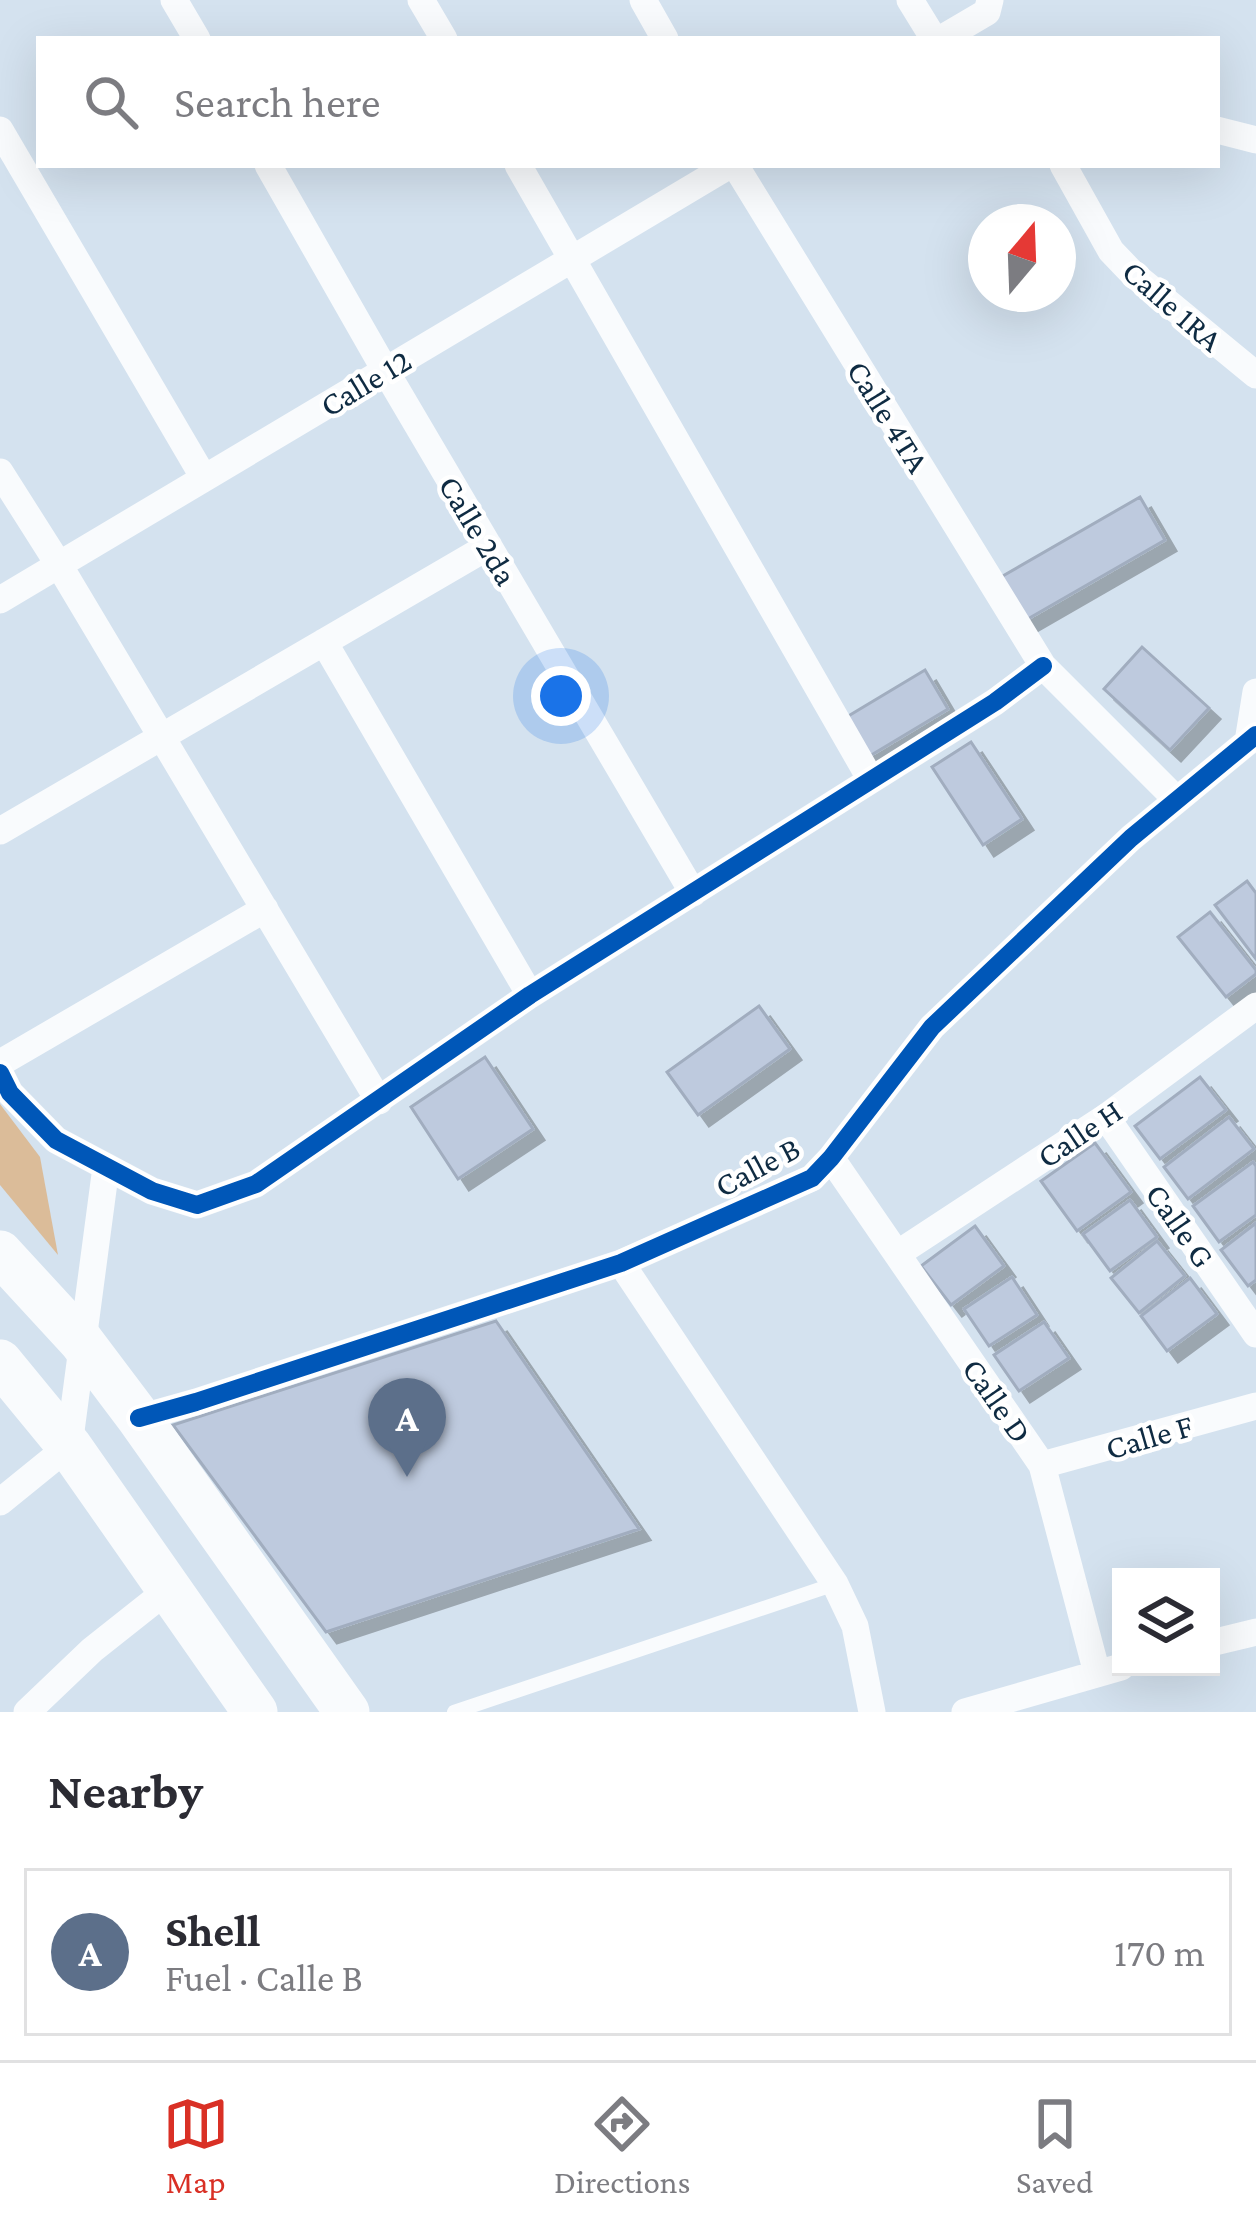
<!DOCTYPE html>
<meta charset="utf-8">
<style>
:root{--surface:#fff;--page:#f2f2f3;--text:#2b2b33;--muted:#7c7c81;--line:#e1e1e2;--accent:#d93025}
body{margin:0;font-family:"Crimson Pro",serif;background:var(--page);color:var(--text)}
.controls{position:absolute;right:36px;bottom:36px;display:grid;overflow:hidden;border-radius:0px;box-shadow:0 12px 48px #0002}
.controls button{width:108px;height:108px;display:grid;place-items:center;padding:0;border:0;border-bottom:3px solid var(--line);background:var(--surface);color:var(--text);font:60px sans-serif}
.compass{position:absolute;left:968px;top:204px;width:108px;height:108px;border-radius:50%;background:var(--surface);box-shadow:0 12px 48px #0002;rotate:19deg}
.you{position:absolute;left:561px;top:696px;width:42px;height:42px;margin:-30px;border:9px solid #fff;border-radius:50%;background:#1a73e8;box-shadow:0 0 0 18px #1a73e833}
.badge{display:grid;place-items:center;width:78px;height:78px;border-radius:50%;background:var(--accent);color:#fff;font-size:39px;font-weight:700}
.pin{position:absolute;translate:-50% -99px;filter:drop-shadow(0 3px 6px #0008)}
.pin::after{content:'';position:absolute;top:63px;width:42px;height:36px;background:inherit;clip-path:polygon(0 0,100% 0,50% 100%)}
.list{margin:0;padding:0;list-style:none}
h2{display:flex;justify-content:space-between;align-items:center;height:156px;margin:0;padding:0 48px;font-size:51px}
h2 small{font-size:39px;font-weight:400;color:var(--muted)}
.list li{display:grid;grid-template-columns:78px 1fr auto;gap:36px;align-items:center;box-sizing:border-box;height:168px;margin:0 24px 24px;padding:0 24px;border:3px solid var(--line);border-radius:0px}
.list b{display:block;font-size:45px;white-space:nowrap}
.list p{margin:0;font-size:39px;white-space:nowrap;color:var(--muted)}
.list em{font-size:39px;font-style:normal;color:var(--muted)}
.icon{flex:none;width:66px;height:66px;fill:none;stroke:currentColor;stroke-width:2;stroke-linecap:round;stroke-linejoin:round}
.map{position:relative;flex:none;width:1256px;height:1712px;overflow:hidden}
.search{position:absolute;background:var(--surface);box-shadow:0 12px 48px #0002;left:36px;right:36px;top:36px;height:132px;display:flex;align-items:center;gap:30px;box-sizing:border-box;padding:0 42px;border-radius:0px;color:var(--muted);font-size:45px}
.sheet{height:348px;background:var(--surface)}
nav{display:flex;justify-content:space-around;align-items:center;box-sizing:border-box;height:168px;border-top:3px solid var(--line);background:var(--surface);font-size:33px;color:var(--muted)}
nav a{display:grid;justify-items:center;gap:6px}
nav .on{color:var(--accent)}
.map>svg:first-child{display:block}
</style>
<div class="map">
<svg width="1256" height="1712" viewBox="0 0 1256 1712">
<defs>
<filter id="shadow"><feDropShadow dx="11" dy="11" stdDeviation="0" flood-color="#0004"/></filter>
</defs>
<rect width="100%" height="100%" fill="#d4e2ef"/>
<path fill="#dbbc99" d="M0 1104 40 1157 58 1255 0 1185Z"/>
<path fill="#becade" stroke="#a1adbf" stroke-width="3" filter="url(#shadow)" d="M1140 497 1165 540 1026 620 1001 577Z
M1142 647 1209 708 1170 750 1104 689Z
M925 670 948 709 868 757 845 718Z
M971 742 1022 819 983 845 932 767Z
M1247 881 1256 893V959L1215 905Z
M1210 912 1256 970V974L1226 997 1178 937Z
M759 1006 790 1049 698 1115 667 1072Z
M485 1057 533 1129 458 1179 411 1107Z
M1200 1077 1226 1110 1160 1159 1135 1126Z
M1229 1117 1254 1149 1188 1199 1164 1167Z
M1095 1143 1131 1192 1077 1231 1041 1181Z
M1253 1162 1256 1166V1215L1219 1242 1193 1206Z
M1130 1200 1157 1237 1110 1271 1083 1234Z
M1256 1223V1280L1248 1286 1221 1250Z
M975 1226 1004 1266 951 1305 921 1266Z
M1157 1241 1185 1276 1139 1313 1111 1278Z
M1012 1277 1037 1315 989 1346 964 1309Z
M1190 1278 1217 1314 1167 1351 1141 1316Z
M496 1321 639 1529 326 1632 173 1425Z
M1044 1322 1069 1358 1019 1391 994 1355Z"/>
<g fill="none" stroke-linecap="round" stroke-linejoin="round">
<path stroke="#f9fbfd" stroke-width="14" d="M454 1712 835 1584"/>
<path stroke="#f9fbfd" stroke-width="27" d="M174 0 197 39
M421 0 444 39
M643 0 665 39
M910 0 934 39
M941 39 987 12 990 0
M0 130 204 478
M1217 130 1256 140
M268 165 385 370 693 893
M518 165 871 780
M735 165 1043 666 1177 800
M1063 165 1111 251 1133 274 1256 375
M0 472 59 565 379 1101
M0 600 730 165
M324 642 530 995
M1248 742 1256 692
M0 831 489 546
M0 1063 265 909
M0 1073 10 1093 56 1140 152 1191 197 1205 256 1184 530 995 995 702 1043 666
M1106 1117 1256 1334
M831 1158 1042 1465 1097 1673
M897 1254 1106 1117 1256 1006
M621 1263 835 1584 855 1626 872 1712
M139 1418 196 1402 621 1263 812 1178 831 1158 932 1027 1131 838 1256 735
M1042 1465 1256 1406
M0 1502 69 1446 106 1167
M1211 1643 1256 1632
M27 1712 92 1650 169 1589
M965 1712 1121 1667"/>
<path stroke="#f9fbfd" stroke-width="45" d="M0 1253 81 1341 139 1418 347 1712
M0 1362 69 1446 255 1712"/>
<g stroke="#fff" stroke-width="26">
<path id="cycleway" d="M0 1073 10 1093 56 1140 152 1191 197 1205 256 1184 530 995 995 702 1043 666
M139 1418 196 1402 621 1263 812 1178 831 1158 932 1027 1131 838 1256 735"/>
</g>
<use href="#cycleway" stroke="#0057b8" stroke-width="18"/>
</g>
<g text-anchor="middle" stroke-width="9" stroke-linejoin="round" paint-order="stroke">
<g font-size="33" fill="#0f2b42" stroke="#fff">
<text transform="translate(1173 305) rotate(41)" y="12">Calle 1RA</text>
<text transform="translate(365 382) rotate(-31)" y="12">Calle 12</text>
<text transform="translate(889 416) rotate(58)" y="12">Calle 4TA</text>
<text transform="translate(479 530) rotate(59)" y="12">Calle 2da</text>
<text transform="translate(1079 1133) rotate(-34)" y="12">Calle H</text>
<text transform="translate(757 1166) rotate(-28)" y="12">Calle B</text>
<text transform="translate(1181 1225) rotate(55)" y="12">Calle G</text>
<text transform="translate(998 1400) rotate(55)" y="12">Calle D</text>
<text transform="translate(1149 1436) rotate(-16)" y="12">Calle F</text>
</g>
</g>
</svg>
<div class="controls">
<button><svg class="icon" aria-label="layers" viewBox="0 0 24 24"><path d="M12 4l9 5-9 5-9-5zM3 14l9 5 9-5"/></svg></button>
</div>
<svg class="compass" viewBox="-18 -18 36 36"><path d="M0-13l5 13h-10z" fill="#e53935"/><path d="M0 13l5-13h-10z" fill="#7c7c81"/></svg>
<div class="you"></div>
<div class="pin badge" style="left:407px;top:1477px;background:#5c6f8a">A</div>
<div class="search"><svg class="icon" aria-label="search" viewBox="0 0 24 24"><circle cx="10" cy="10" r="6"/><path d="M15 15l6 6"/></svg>Search here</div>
</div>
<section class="sheet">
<h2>Nearby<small></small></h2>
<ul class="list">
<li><span class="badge" style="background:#5c6f8a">A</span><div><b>Shell</b><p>Fuel · Calle B</p></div><em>170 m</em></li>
</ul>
</section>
<nav>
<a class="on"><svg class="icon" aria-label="map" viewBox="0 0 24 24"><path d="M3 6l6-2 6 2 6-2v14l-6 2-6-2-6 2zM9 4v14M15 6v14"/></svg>Map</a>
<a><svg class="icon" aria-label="directions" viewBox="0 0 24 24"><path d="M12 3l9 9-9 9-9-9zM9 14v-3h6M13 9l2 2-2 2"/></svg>Directions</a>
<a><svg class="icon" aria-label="saved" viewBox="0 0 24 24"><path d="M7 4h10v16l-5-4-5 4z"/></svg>Saved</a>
</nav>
